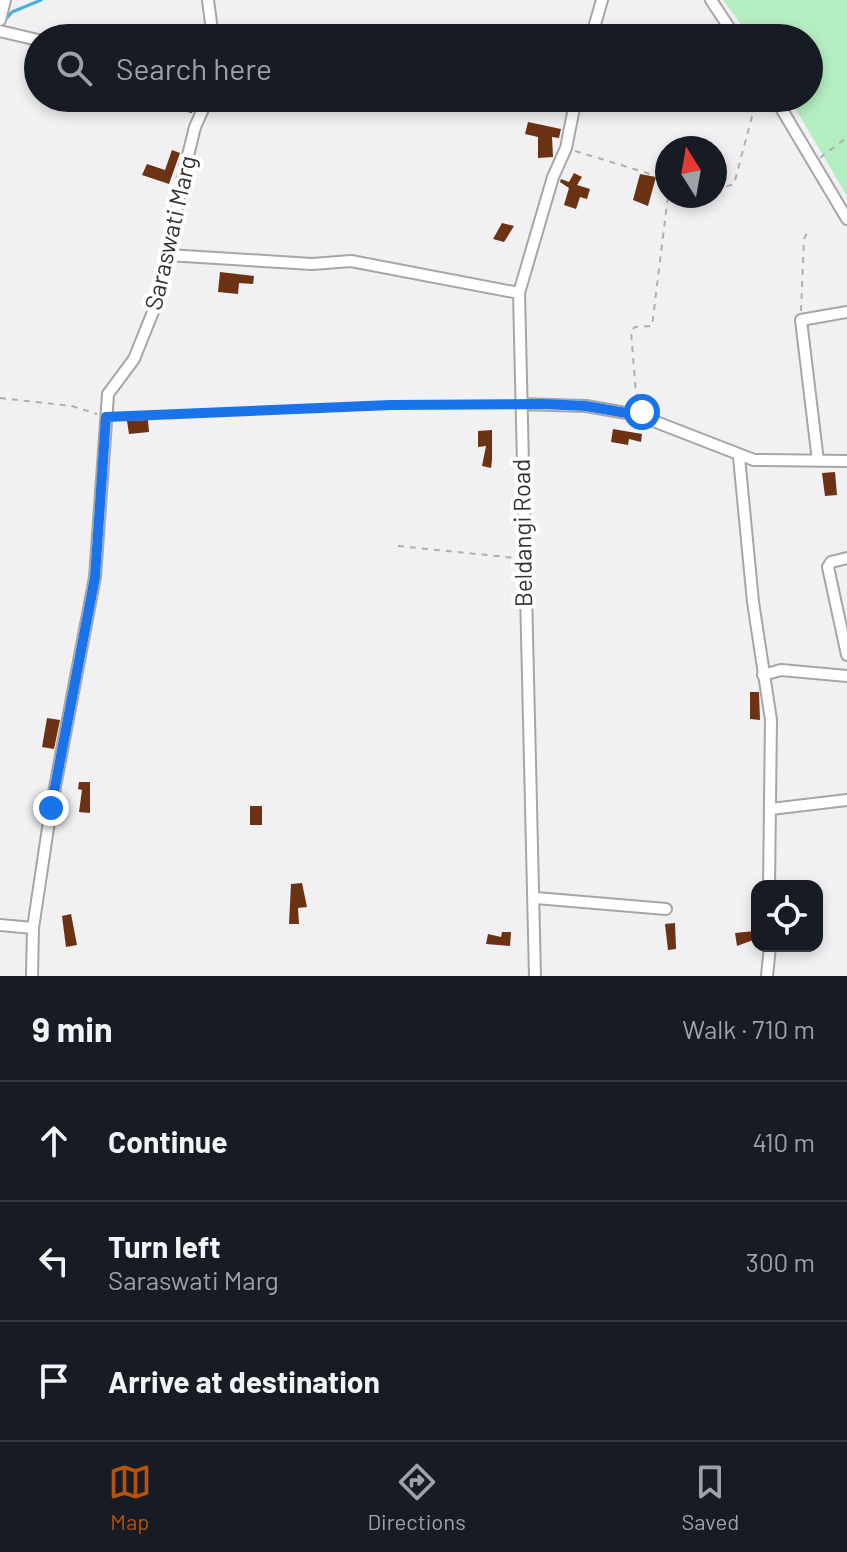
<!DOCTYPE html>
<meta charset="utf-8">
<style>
:root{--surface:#171b24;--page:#242831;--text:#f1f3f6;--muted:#9ea1a6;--line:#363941;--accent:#b45309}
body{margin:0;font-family:Barlow,sans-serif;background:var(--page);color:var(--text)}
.controls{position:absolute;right:24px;bottom:24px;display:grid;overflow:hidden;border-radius:16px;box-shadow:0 4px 12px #0003}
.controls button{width:72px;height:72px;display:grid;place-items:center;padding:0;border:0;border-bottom:2px solid var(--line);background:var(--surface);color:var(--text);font:40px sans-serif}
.compass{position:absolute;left:655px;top:136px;width:72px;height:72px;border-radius:50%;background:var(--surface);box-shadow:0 4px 12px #0003;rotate:349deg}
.stop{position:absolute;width:24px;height:24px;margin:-18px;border:6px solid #1a73e8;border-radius:50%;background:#fff}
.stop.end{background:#1a73e8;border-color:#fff;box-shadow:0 2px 8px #0008}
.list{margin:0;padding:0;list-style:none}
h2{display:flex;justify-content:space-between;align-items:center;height:104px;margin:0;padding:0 32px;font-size:34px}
h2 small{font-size:26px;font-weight:400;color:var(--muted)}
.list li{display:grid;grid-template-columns:52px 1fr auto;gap:24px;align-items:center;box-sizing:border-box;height:120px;padding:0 32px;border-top:2px solid var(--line)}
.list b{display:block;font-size:30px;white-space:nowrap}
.list p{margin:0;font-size:26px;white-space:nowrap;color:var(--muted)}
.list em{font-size:26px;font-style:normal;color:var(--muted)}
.icon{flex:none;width:44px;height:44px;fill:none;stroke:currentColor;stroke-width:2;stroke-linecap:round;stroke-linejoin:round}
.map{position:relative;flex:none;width:847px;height:976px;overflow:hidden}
.search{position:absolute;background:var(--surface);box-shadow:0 4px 12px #0003;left:24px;right:24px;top:24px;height:88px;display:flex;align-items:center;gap:20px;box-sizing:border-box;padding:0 28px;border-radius:44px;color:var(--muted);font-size:30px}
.sheet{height:464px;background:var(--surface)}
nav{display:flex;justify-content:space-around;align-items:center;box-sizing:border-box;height:112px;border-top:2px solid var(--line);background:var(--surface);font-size:22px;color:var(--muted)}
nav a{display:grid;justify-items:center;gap:4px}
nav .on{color:var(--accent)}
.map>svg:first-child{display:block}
</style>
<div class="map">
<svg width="847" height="976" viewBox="0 0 847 976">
<rect width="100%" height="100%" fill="#f1f1f3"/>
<path fill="#b4eec0" d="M723 0H847V196L789 98H809V38H751Z"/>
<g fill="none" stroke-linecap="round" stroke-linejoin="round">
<path stroke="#49b0de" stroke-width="3" d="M0 26 12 12 41 0"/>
</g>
<path fill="#6c3214" d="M180 98H197L192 113 178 110Z
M528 122 561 129 559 138 552 137 553 157 538 158V137L525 134Z
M172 150 180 153 169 184 142 175 147 164 165 170Z
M574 173 582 177 577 185 590 189 587 199 580 197 576 209 564 205 569 188 560 182 561 179 569 182Z
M640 174 656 177 648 206 633 200Z
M502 223 514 226 504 242 493 239Z
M220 272 254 276 253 284 239 283 238 294 218 292Z
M148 420 149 432 129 434 127 421Z
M613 429 642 434 641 442 629 439 628 445 611 442Z
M492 430V460L491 468 482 466 486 446 478 447V431Z
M835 472 837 495 825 496 822 473Z
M750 692H759L760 720 750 719Z
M47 718 60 720 54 749 42 747Z
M79 782H90V813L79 812 82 790 78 789Z
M250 806H262V825H250Z
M302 883 307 907 298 908 299 924H289L291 884Z
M71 914 77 945 66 947 62 916Z
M675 923 676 949 668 950 665 924Z
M755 931 756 939 737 946 735 933Z
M502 932H511L510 946 486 944 488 934 501 937Z"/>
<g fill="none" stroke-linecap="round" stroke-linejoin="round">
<g stroke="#a6a6a8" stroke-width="14">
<path id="minor" d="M208 0 213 38
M711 0 736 38
M0 20 5 0
M0 31 38 40
M591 38 602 0
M775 98 847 219
M168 255 312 264 351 261 519 293
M520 404 586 406 638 415 754 460 847 461
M739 457 753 602 771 720 769 886
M818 461 801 320 847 312
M847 558 831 562 828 567 847 655
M763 675 781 670 847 676
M771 809 847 800
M536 898 666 909
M0 925 33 928
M32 976 33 928 51 808 95 577 108 394 134 359 159 297 183 176 195 127 208 98
M535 976 519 293 553 177 566 148 576 98
M767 976 770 946"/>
</g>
<path stroke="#b0b0b2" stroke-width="2" stroke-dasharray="6 6" stroke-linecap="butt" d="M575 151 647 173 667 183
M820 158 847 137
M715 190 734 184 757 98
M801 311 804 239 809 229
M0 398 72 406 97 414
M654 412 657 409 636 394 631 331 635 327 652 326 668 196
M115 415 391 405 512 404
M398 546 516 558"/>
<use href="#minor" stroke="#fff" stroke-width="10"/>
</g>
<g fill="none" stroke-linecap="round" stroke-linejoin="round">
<path stroke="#1a73e8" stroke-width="10" d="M51 808 95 577 106 417 391 405 542 404 586 406 638 415 642 412"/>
</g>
<g text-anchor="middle" stroke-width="8" stroke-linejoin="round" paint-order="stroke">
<g font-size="24" fill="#333334" stroke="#fff">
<text transform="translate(171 233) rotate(-77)" y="8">Saraswati Marg</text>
<text transform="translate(523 533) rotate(-91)" y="8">Beldangi Road</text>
</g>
</g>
</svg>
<div class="controls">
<button><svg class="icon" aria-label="locate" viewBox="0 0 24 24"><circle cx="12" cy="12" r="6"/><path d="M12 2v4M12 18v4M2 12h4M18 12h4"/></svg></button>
</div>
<svg class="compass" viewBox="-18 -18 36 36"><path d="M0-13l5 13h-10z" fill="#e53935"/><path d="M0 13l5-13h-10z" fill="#9ea1a6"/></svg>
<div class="stop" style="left:642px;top:412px"></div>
<div class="stop end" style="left:51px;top:808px"></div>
<div class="search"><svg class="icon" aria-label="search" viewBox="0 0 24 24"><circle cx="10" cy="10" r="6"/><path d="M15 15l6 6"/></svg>Search here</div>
</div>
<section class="sheet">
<h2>9 min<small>Walk · 710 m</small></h2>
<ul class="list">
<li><svg class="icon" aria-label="ahead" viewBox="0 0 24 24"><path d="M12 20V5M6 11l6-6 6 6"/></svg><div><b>Continue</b></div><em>410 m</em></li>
<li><svg class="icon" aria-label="left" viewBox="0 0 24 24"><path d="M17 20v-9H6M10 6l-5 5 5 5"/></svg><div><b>Turn left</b><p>Saraswati Marg</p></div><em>300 m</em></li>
<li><svg class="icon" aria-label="arrive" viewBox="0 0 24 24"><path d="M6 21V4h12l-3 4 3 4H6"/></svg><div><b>Arrive at destination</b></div></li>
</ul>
</section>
<nav>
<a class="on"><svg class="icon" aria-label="map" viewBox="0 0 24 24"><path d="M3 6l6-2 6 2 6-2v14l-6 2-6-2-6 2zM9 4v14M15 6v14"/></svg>Map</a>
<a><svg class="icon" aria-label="directions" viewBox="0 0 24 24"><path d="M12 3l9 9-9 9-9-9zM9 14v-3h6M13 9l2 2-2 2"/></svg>Directions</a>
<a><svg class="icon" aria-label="saved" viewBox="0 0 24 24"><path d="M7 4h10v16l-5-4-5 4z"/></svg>Saved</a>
</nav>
